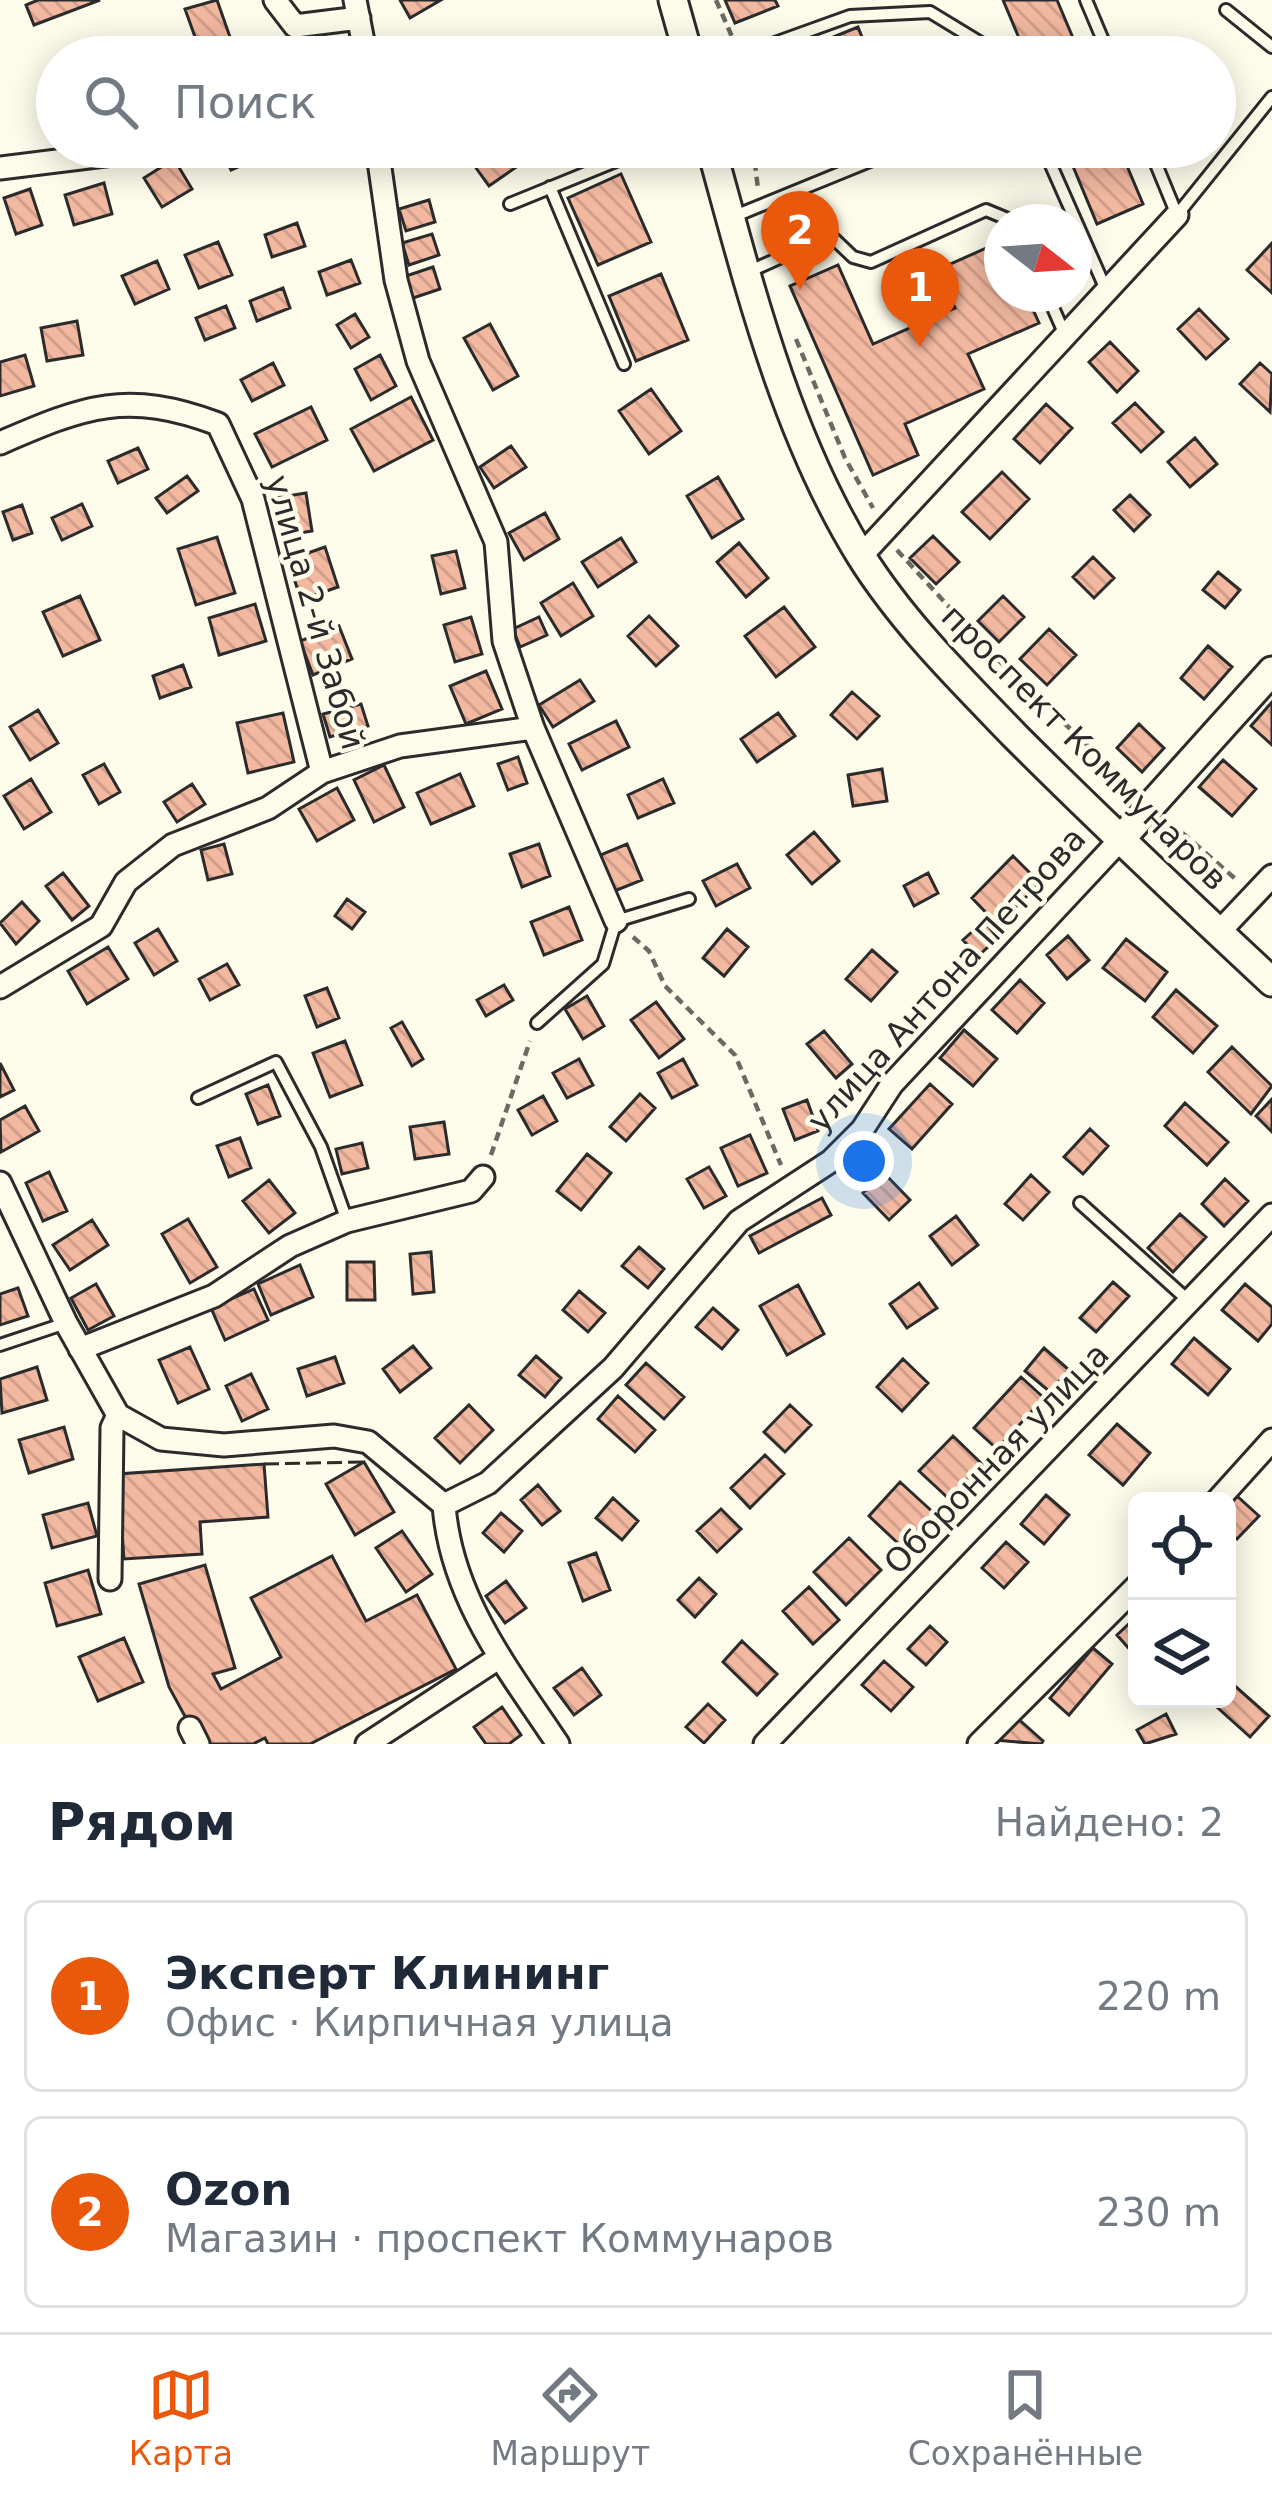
<!DOCTYPE html>
<html lang="ru">
<meta charset="utf-8">
<style>
:root{--surface:#fff;--page:#f6f6f7;--text:#1f2937;--muted:#747a83;--line:#e0e1e3;--accent:#ea580c}
body{margin:0;font-family:"DejaVu Sans",sans-serif;background:var(--page);color:var(--text)}
.controls{position:absolute;right:36px;bottom:36px;display:grid;overflow:hidden;border-radius:18px;box-shadow:0 6px 30px #0003}
.controls button{width:108px;height:108px;display:grid;place-items:center;padding:0;border:0;border-bottom:3px solid var(--line);background:var(--surface);color:var(--text);font:60px sans-serif}
.compass{position:absolute;left:984px;top:204px;width:108px;height:108px;border-radius:50%;background:var(--surface);box-shadow:0 6px 30px #0003;rotate:107deg}
.you{position:absolute;left:864px;top:1161px;width:42px;height:42px;margin:-30px;border:9px solid #fff;border-radius:50%;background:#1a73e8;box-shadow:0 0 0 18px #1a73e833}
.badge{display:grid;place-items:center;width:78px;height:78px;border-radius:50%;background:var(--accent);color:#fff;font-size:39px;font-weight:700}
.pin{position:absolute;translate:-50% -99px;filter:drop-shadow(0 3px 6px #0008)}
.pin::after{content:'';position:absolute;top:63px;width:42px;height:36px;background:inherit;clip-path:polygon(0 0,100% 0,50% 100%)}
.list{margin:0;padding:0;list-style:none}
h2{display:flex;justify-content:space-between;align-items:center;height:156px;margin:0;padding:0 48px;font-size:51px}
h2 small{font-size:39px;font-weight:400;color:var(--muted)}
.list li{display:grid;grid-template-columns:78px 1fr auto;gap:36px;align-items:center;box-sizing:border-box;height:192px;margin:0 24px 24px;padding:0 24px;border:3px solid var(--line);border-radius:18px}
.list b{display:block;font-size:45px;white-space:nowrap}
.list p{margin:0;font-size:39px;white-space:nowrap;color:var(--muted)}
.list em{font-size:39px;font-style:normal;color:var(--muted)}
.icon{flex:none;width:66px;height:66px;fill:none;stroke:currentColor;stroke-width:2;stroke-linecap:round;stroke-linejoin:round}
.map{position:relative;flex:none;width:1272px;height:1744px;overflow:hidden}
.search{position:absolute;background:var(--surface);box-shadow:0 6px 30px #0003;left:36px;right:36px;top:36px;height:132px;display:flex;align-items:center;gap:30px;box-sizing:border-box;padding:0 42px;border-radius:66px;color:var(--muted);font-size:45px}
.sheet{height:588px;background:var(--surface)}
nav{display:flex;justify-content:space-around;align-items:center;box-sizing:border-box;height:168px;border-top:3px solid var(--line);background:var(--surface);font-size:33px;color:var(--muted)}
nav a{display:grid;justify-items:center;gap:6px}
nav .on{color:var(--accent)}
.map>svg:first-child{display:block}
</style>
<div class="map">
<svg width="1272" height="1744" viewBox="0 0 1272 1744">
<defs>
<pattern id="building-back-hatch" width="6" height="6" patternUnits="userSpaceOnUse" patternTransform="scale(3)"><rect width="6" height="6" fill="#f2b8a0"/><path d="M-1 5l2 2M0 0l6 6M5-1l2 2" fill="none" stroke="#d09e8a"/></pattern>
</defs>
<rect width="100%" height="100%" fill="#fdfbea"/>
<path fill="url(#building-back-hatch)" stroke="#2b2b2b" stroke-width="3" d="M38 0H100L34 25 26 5Z
M217 0 230 37 199 48 185 9Z
M400 0H441L410 18Z
M725 0H775L778 6 735 23Z
M1003 0H1057L1081 57H1027Z
M858 27 870 57H784Z
M264 39 274 57H231Z
M270 147 273 152 231 170 221 148Z
M318 147H353L354 154 321 161Z
M461 147H511L522 163 489 186Z
M821 147H870L828 164Z
M1065 147H1119L1143 204 1097 224Z
M174 159 192 189 162 207 144 178Z
M621 174 651 242 598 265 568 198Z
M104 183 112 214 74 225 65 195Z
M30 189 42 225 16 234 4 198Z
M429 200 435 222 406 231 399 209Z
M297 223 305 246 272 257 265 235Z
M432 234 439 255 409 265 402 243Z
M1002 241V294H1026L1039 323 968 354 984 389 905 424 918 455 873 475 790 286 838 265 873 344 955 308 937 270Z
M218 242 232 275 199 288 185 255Z
M1272 243V293L1247 270Z
M351 260 360 283 327 295 319 272Z
M157 261 169 289 135 304 122 276Z
M433 267 440 289 410 299 403 277Z
M661 274 688 340 636 361 609 296Z
M283 288 290 308 257 321 250 301Z
M226 306 235 328 205 340 196 318Z
M1199 309 1228 339 1206 359 1178 329Z
M355 314 369 337 351 348 337 325Z
M77 321 83 355 47 361 41 328Z
M490 324 518 376 493 390 464 338Z
M1110 342 1138 371 1117 392 1089 362Z
M25 355 34 386 0 396V362Z
M380 355 396 386 371 400 355 369Z
M273 363 284 385 252 401 241 380Z
M1260 363 1272 374 1270 412 1240 384Z
M651 389 681 431 649 454 619 411Z
M411 397 433 440 374 471 351 429Z
M1135 403 1163 432 1141 452 1113 423Z
M1046 404 1072 428 1040 463 1014 439Z
M311 407 327 440 272 467 255 434Z
M1195 438 1217 464 1190 487 1168 462Z
M511 446 526 467 494 488 480 467Z
M138 448 148 469 118 483 108 461Z
M1002 472 1029 499 990 539 962 512Z
M187 476 198 491 167 513 156 498Z
M718 477 743 519 712 538 687 496Z
M306 493 312 531 281 536 275 498Z
M1130 495 1150 515 1134 531 1114 510Z
M82 504 92 526 62 540 52 518Z
M22 505 32 533 13 540 3 512Z
M545 513 559 539 524 560 509 533Z
M933 536 959 562 936 584 910 558Z
M217 537 235 593 196 605 178 549Z
M621 538 636 562 598 587 582 562Z
M739 543 768 578 746 597 717 562Z
M325 547 338 587 301 600 288 560Z
M456 551 465 588 441 594 432 556Z
M1093 557 1114 578 1094 598 1073 577Z
M1218 572 1240 590 1225 608 1203 590Z
M573 583 593 616 561 636 541 603Z
M80 596 100 640 63 656 43 612Z
M1003 596 1024 617 999 642 978 621Z
M255 604 266 641 219 655 209 618Z
M784 607 815 647 776 677 745 636Z
M649 616 678 646 656 666 628 636Z
M471 617 482 654 455 662 444 625Z
M539 617 547 635 520 647 513 629Z
M339 626 352 659 313 675 300 641Z
M1049 629 1076 655 1047 685 1020 659Z
M1208 646 1232 667 1204 699 1181 678Z
M183 665 191 687 160 698 153 676Z
M486 671 502 709 466 724 450 686Z
M580 680 594 701 553 727 539 705Z
M852 692 879 716 857 739 831 715Z
M1272 702V745L1251 726Z
M361 704 368 726 330 737 323 714Z
M38 710 58 743 30 760 10 727Z
M283 713 294 762 248 773 237 723Z
M778 713 795 736 757 762 741 739Z
M616 721 629 747 582 770 569 744Z
M1139 724 1164 748 1142 772 1117 748Z
M518 757 527 783 508 790 498 764Z
M1223 760 1256 789 1232 816 1199 787Z
M104 764 120 792 99 804 83 775Z
M384 765 404 807 374 822 354 780Z
M882 769 887 801 853 806 848 775Z
M460 774 474 806 431 824 417 793Z
M31 779 51 812 24 829 4 796Z
M663 779 674 803 638 818 628 795Z
M192 784 205 804 177 822 164 802Z
M337 788 354 820 317 841 299 809Z
M814 832 839 861 812 884 787 855Z
M224 844 232 874 208 880 201 850Z
M539 844 550 876 522 887 510 854Z
M627 844 642 880 612 892 598 856Z
M1013 856 1040 883 998 925 972 898Z
M737 864 750 888 716 906 703 881Z
M63 873 89 906 72 920 46 886Z
M928 873 938 893 914 906 904 886Z
M347 899 365 912 352 929 335 916Z
M22 902 39 921 16 944 0 923Z
M569 907 582 940 544 955 531 922Z
M984 921 998 938 978 956 963 940Z
M158 929 177 961 154 975 135 943Z
M727 929 748 947 724 976 703 958Z
M1068 936 1089 960 1067 979 1047 955Z
M1126 939 1167 972 1145 1001 1103 968Z
M108 947 128 979 87 1004 68 971Z
M872 950 897 972 871 1001 846 979Z
M227 964 239 985 210 1000 199 979Z
M1020 980 1044 1003 1017 1033 992 1010Z
M504 985 513 1000 486 1016 477 1000Z
M327 988 339 1018 317 1027 305 996Z
M1176 990 1217 1026 1193 1053 1153 1017Z
M587 996 604 1026 583 1039 565 1009Z
M656 1002 684 1039 659 1058 631 1020Z
M402 1022 423 1059 412 1066 391 1028Z
M964 1030 997 1059 973 1086 940 1058Z
M824 1031 852 1064 836 1078 807 1044Z
M345 1041 362 1085 330 1097 313 1053Z
M1232 1047 1272 1086 1251 1114 1208 1072Z
M579 1059 593 1085 567 1098 553 1073Z
M683 1059 697 1085 672 1098 658 1073Z
M0 1063 14 1090 0 1097Z
M930 1084 952 1104 912 1149 889 1129Z
M268 1085 280 1116 258 1124 246 1094Z
M640 1094 655 1108 626 1141 610 1127Z
M543 1096 557 1121 532 1135 518 1110Z
M1272 1099V1132L1256 1116Z
M807 1100 818 1131 795 1140 783 1109Z
M1185 1103 1228 1142 1207 1165 1165 1126Z
M25 1106 39 1131 1 1152 0 1120Z
M444 1122 449 1154 415 1159 410 1127Z
M1090 1129 1108 1146 1083 1174 1064 1157Z
M750 1135 767 1173 738 1186 721 1148Z
M240 1138 251 1168 229 1177 217 1146Z
M362 1143 368 1168 342 1174 336 1149Z
M587 1154 611 1173 581 1210 557 1191Z
M709 1167 726 1196 704 1208 687 1179Z
M49 1172 67 1211 43 1221 26 1183Z
M884 1173 910 1200 889 1220 863 1193Z
M1031 1175 1049 1192 1023 1220 1005 1204Z
M1225 1179 1248 1201 1224 1226 1202 1204Z
M269 1180 295 1213 269 1233 243 1201Z
M822 1198 831 1215 759 1253 750 1236Z
M1180 1214 1206 1237 1173 1272 1148 1248Z
M956 1216 978 1245 952 1265 930 1236Z
M188 1219 217 1267 190 1283 162 1234Z
M92 1220 108 1245 70 1270 53 1245Z
M639 1247 664 1269 648 1288 622 1266Z
M431 1252 434 1292 413 1294 410 1254Z
M347 1262H374L375 1300H347Z
M300 1265 313 1297 271 1315 258 1284Z
M1113 1282 1129 1296 1096 1332 1080 1318Z
M919 1283 937 1308 907 1328 890 1304Z
M96 1284 114 1316 88 1330 71 1298Z
M1245 1284 1272 1307V1324L1258 1341 1222 1310Z
M798 1285 824 1334 787 1355 760 1306Z
M18 1288 28 1316 0 1325V1294Z
M254 1289 268 1320 225 1340 211 1308Z
M579 1291 605 1313 588 1332 563 1310Z
M713 1308 738 1330 722 1349 696 1327Z
M1194 1338 1230 1369 1208 1395 1172 1364Z
M413 1346 431 1368 400 1392 383 1369Z
M190 1347 209 1389 178 1403 159 1360Z
M1044 1348 1069 1370 1050 1392 1025 1371Z
M536 1356 561 1378 545 1397 519 1375Z
M335 1357 344 1383 307 1396 298 1369Z
M903 1359 928 1383 902 1411 877 1387Z
M646 1363 684 1397 664 1419 626 1385Z
M37 1367 47 1400 2 1413 0 1379Z
M251 1374 268 1409 242 1421 226 1386Z
M1021 1377 1044 1398 997 1449 974 1428Z
M618 1396 655 1430 635 1452 598 1419Z
M469 1405 493 1430 460 1463 435 1438Z
M790 1405 811 1425 785 1452 764 1432Z
M1117 1424 1150 1453 1123 1485 1089 1455Z
M64 1427 73 1459 29 1473 19 1440Z
M953 1436 982 1464 948 1498 919 1471Z
M765 1455 784 1474 750 1508 731 1488Z
M364 1462 394 1512 355 1535 326 1484Z
M264 1464 268 1517 200 1522 202 1554 124 1559 118 1474Z
M900 1482 935 1514 903 1548 869 1516Z
M538 1485 560 1511 542 1525 521 1500Z
M1046 1495 1069 1515 1044 1544 1021 1524Z
M1237 1496 1259 1516 1237 1539 1227 1530V1507Z
M613 1498 638 1521 622 1540 596 1518Z
M88 1503 97 1536 52 1548 43 1515Z
M721 1509 741 1529 717 1552 697 1531Z
M501 1513 522 1531 504 1552 483 1533Z
M402 1531 432 1574 406 1592 376 1548Z
M849 1538 881 1570 846 1605 814 1572Z
M1006 1542 1028 1562 1004 1588 982 1568Z
M596 1553 610 1590 583 1601 569 1563Z
M332 1556 366 1621 417 1595 456 1669 310 1744H268L265 1738 253 1744H200L169 1687 139 1584 205 1565 235 1668 213 1674 221 1689 281 1657 251 1598Z
M88 1570 101 1614 57 1626 45 1583Z
M699 1578 716 1594 695 1617 678 1600Z
M506 1581 526 1608 505 1623 486 1596Z
M809 1587 839 1620 813 1644 783 1611Z
M1134 1619 1137 1648 1132 1652 1117 1635Z
M930 1626 947 1642 926 1665 908 1649Z
M124 1638 143 1682 98 1701 79 1657Z
M742 1641 777 1674 757 1695 723 1662Z
M1093 1648 1112 1664 1069 1715 1050 1698Z
M884 1661 913 1687 891 1711 862 1685Z
M582 1668 601 1695 574 1715 554 1688Z
M1227 1679 1269 1716 1250 1737 1208 1699H1227Z
M708 1704 725 1720 704 1743 686 1727Z
M502 1707 521 1735 509 1744H486L474 1727Z
M1166 1714 1176 1734 1145 1744 1137 1730Z
M1015 1716 1043 1741 1041 1744 994 1740Z"/>
<g fill="none" stroke-linecap="round" stroke-linejoin="round">
<g stroke="#2b2b2b" stroke-width="16">
<path id="service" d="M1086 0 1110 57
M1226 10 1272 47
M736 57 850 16 930 12 1004 57
M1043 147 1107 292
M1149 147 1177 215 1272 97
M550 187 624 364
M510 204 650 147
M735 216 904 147
M746 273 830 235 853 257 871 262 986 210 1015 222
M1047 294 1065 335
M537 1023 603 964 616 921 689 899
M198 1098 276 1062 321 1147 347 1221
M1080 1203 1190 1302
M0 1345 66 1323"/>
</g>
<g stroke="#2b2b2b" stroke-width="27">
<path id="minor" d="M275 0 295 26 359 18
M355 0 366 57
M377 147 396 280 418 361 496 542 504 641 533 728 616 921
M0 168 169 147
M0 443C85 406 127 390 218 424L253 499 322 772 400 746 533 728
M861 556 1177 215
M1219 932 1272 876
M0 987 101 926 126 882 173 845 268 808 322 772
M0 1183 66 1323 118 1415
M80 1349 214 1296 290 1246 347 1221 471 1191 483 1177
M1217 1501 1272 1440
M444 1505 488 1483 613 1368 739 1221 831 1161 862 1130 892 1084 1119 841
M444 1505C451 1598 508 1669 558 1744
M110 1579 112 1428 118 1415 161 1439 224 1445 334 1436 368 1442 444 1505
M190 1728 198 1744
M367 1744 500 1657
M765 1744 1272 1215
M979 1744 1137 1586"/>
</g>
<g stroke="#2b2b2b" stroke-width="33">
<path id="tertiary" d="M673 0 689 57
M711 147C749 285 785 433 861 556 903 623 961 680 1015 736 1099 820 1185 901 1272 982
M1119 841 1272 671"/>
</g>
<path stroke="#6a6964" stroke-width="4.5" stroke-dasharray="9 6" stroke-linecap="butt" d="M716 0 733 39
M753 147 758 189
M796 339 845 458 873 508
M897 550 992 654 1130 786
M1171 823 1239 882
M633 937 649 951 665 986 735 1055 781 1165
M491 1155 530 1041"/>
<use href="#service" stroke="#fdfbea" stroke-width="10"/>
<use href="#minor" stroke="#fdfbea" stroke-width="21"/>
<use href="#tertiary" stroke="#fdfbea" stroke-width="27"/>
<path stroke="#2b2b2b" stroke-width="3" stroke-dasharray="15 6" stroke-linecap="butt" d="M264 1464 364 1462"/>
</g>
<g text-anchor="middle" stroke-width="9" stroke-linejoin="round" paint-order="stroke">
<g font-size="33" fill="#2b2b2b" stroke="#fdfbea">
<text transform="translate(316 612) rotate(74)" y="12">улица 2-й Забой</text>
<text transform="translate(1085 747) rotate(45)" y="12">проспект Коммунаров</text>
<text transform="translate(946 979) rotate(-48)" y="12">улица Антона Петрова</text>
<text transform="translate(996 1458) rotate(-46)" y="12">Оборонная улица</text>
</g>
</g>
</svg>
<div class="controls">
<button><svg class="icon" aria-label="locate" viewBox="0 0 24 24"><circle cx="12" cy="12" r="6"/><path d="M12 2v4M12 18v4M2 12h4M18 12h4"/></svg></button>
<button><svg class="icon" aria-label="layers" viewBox="0 0 24 24"><path d="M12 4l9 5-9 5-9-5zM3 14l9 5 9-5"/></svg></button>
</div>
<svg class="compass" viewBox="-18 -18 36 36"><path d="M0-13l5 13h-10z" fill="#e53935"/><path d="M0 13l5-13h-10z" fill="#747a83"/></svg>
<div class="you"></div>
<div class="pin badge" style="left:920px;top:347px">1</div>
<div class="pin badge" style="left:800px;top:290px">2</div>
<div class="search"><svg class="icon" aria-label="search" viewBox="0 0 24 24"><circle cx="10" cy="10" r="6"/><path d="M15 15l6 6"/></svg>Поиск</div>
</div>
<section class="sheet">
<h2>Рядом<small>Найдено: 2</small></h2>
<ul class="list">
<li><span class="badge">1</span><div><b>Эксперт Клининг</b><p>Офис · Кирпичная улица</p></div><em>220 m</em></li>
<li><span class="badge">2</span><div><b>Ozon</b><p>Магазин · проспект Коммунаров</p></div><em>230 m</em></li>
</ul>
</section>
<nav>
<a class="on"><svg class="icon" aria-label="map" viewBox="0 0 24 24"><path d="M3 6l6-2 6 2 6-2v14l-6 2-6-2-6 2zM9 4v14M15 6v14"/></svg>Карта</a>
<a><svg class="icon" aria-label="directions" viewBox="0 0 24 24"><path d="M12 3l9 9-9 9-9-9zM9 14v-3h6M13 9l2 2-2 2"/></svg>Маршрут</a>
<a><svg class="icon" aria-label="saved" viewBox="0 0 24 24"><path d="M7 4h10v16l-5-4-5 4z"/></svg>Сохранённые</a>
</nav>
